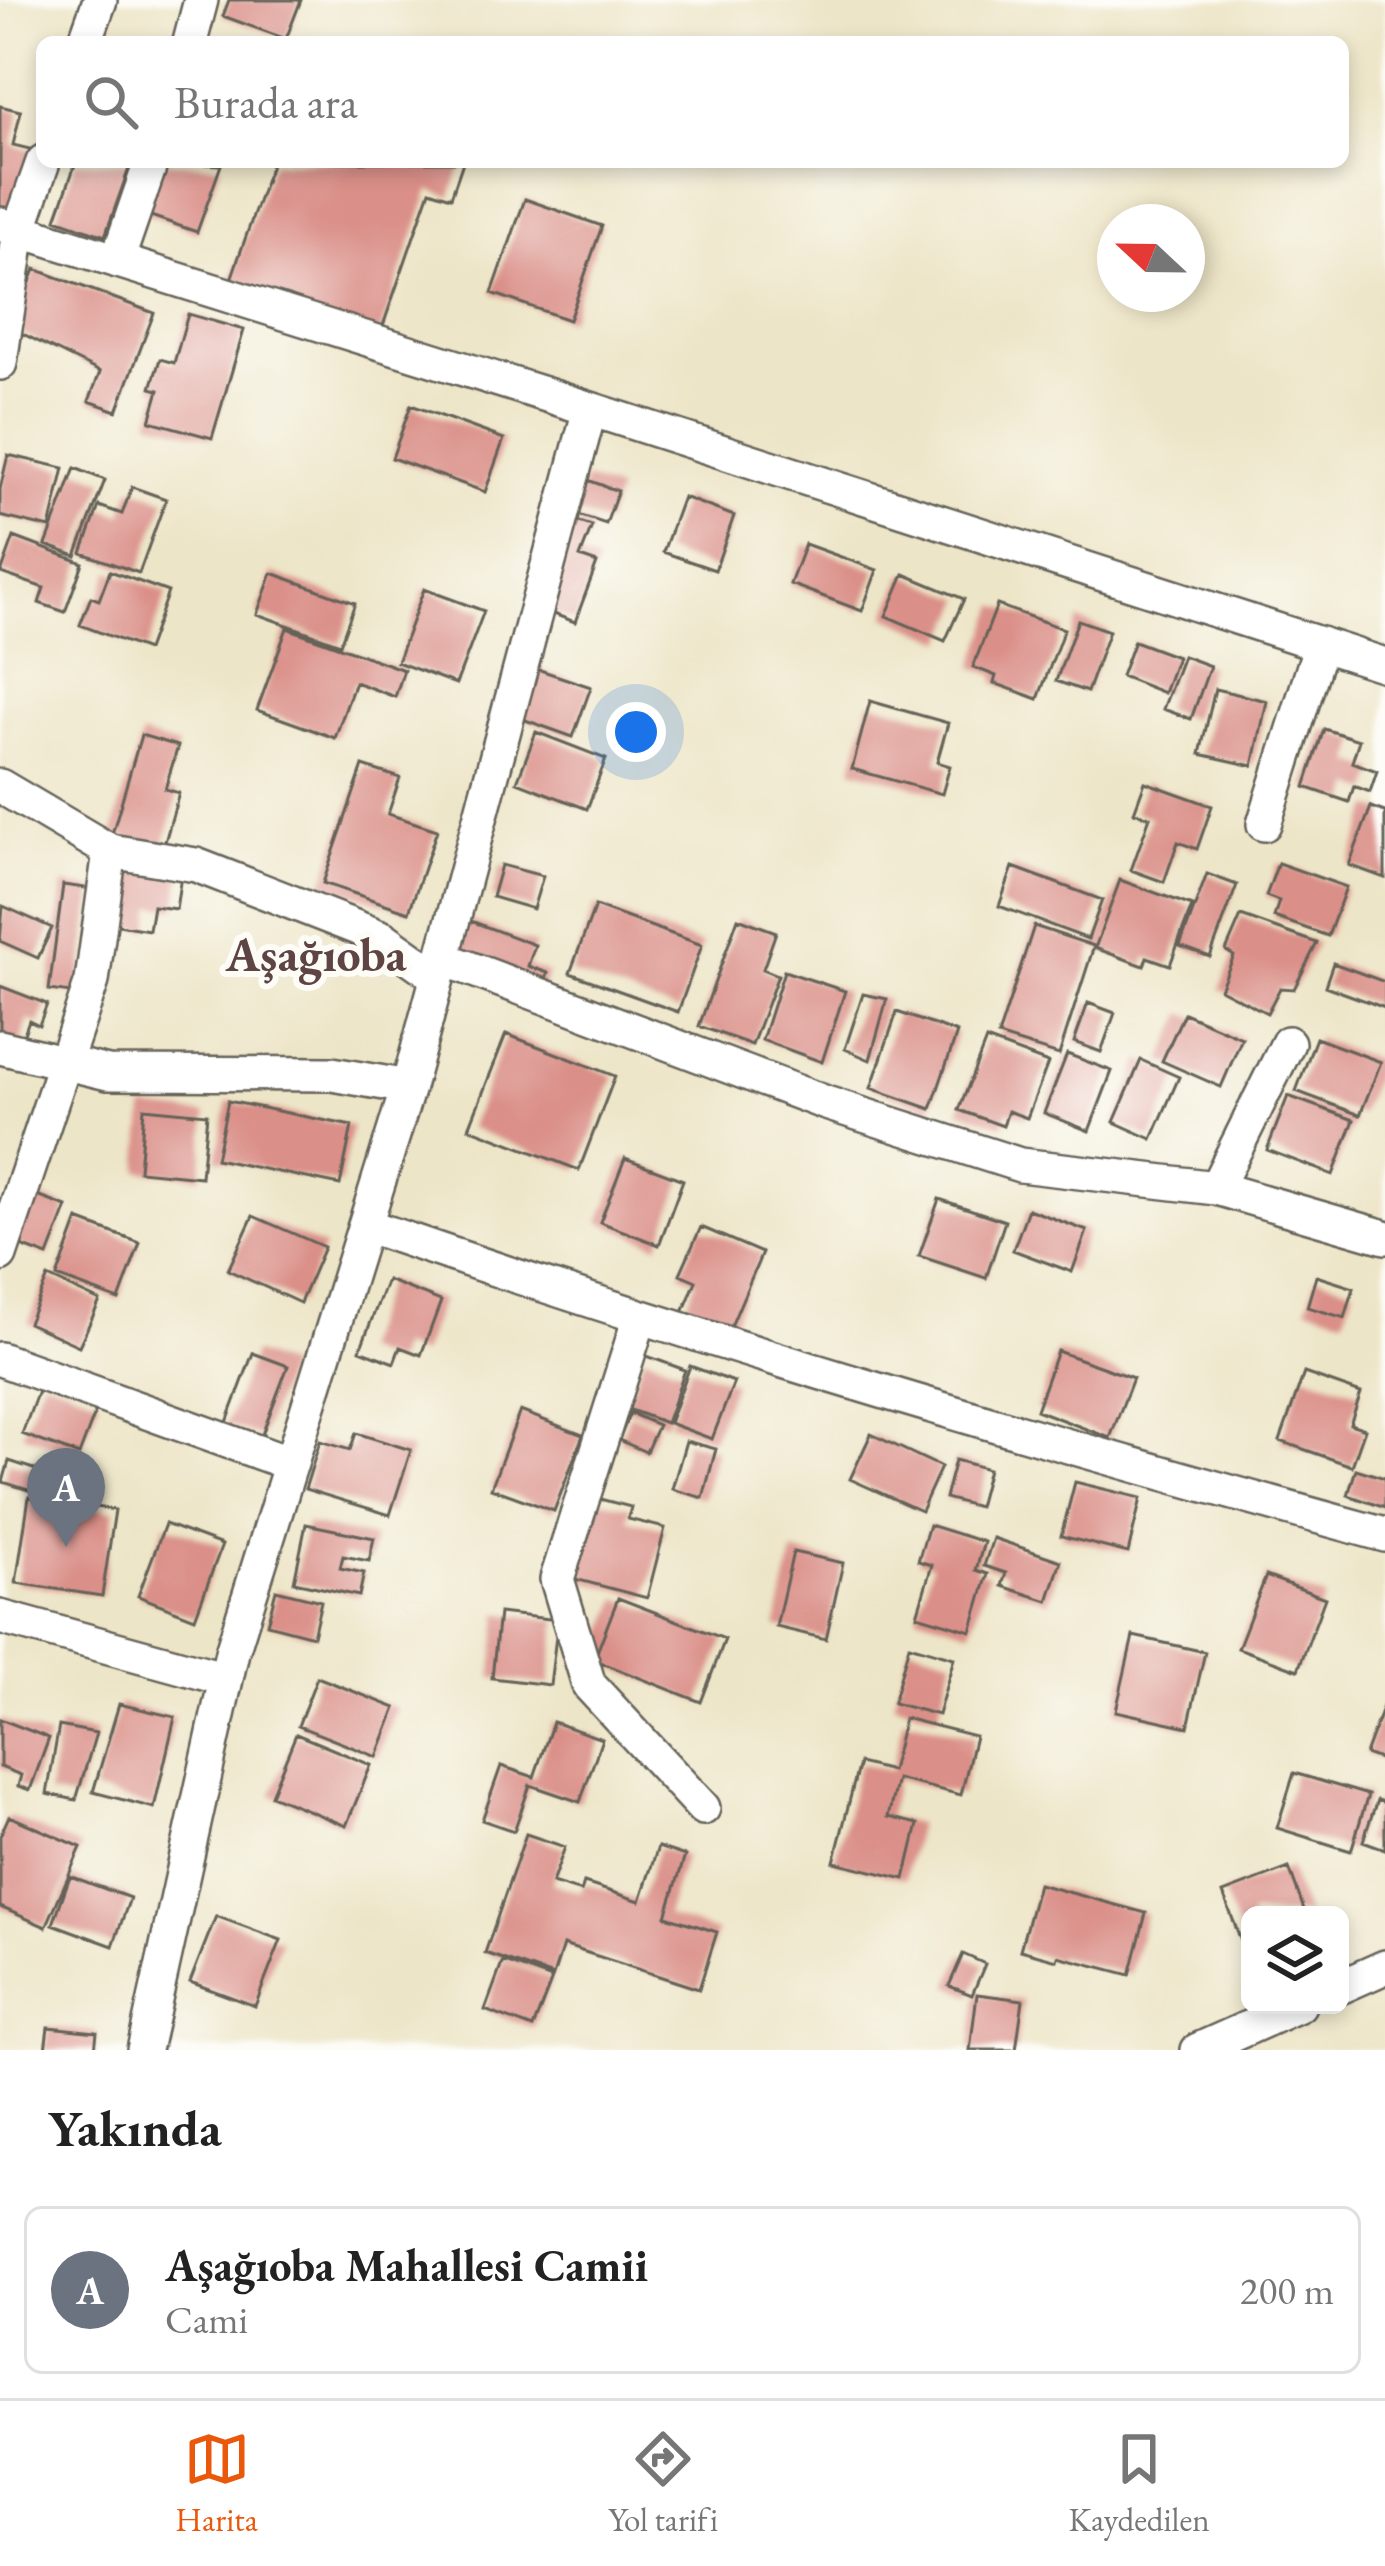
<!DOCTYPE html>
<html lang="tr">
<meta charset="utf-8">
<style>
:root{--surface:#fff;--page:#f2f2f2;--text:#222;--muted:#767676;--line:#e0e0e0;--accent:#ea580c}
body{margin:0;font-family:"EB Garamond",serif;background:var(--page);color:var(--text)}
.controls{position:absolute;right:36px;bottom:36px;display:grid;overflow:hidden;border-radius:18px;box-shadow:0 6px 18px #0003}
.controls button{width:108px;height:108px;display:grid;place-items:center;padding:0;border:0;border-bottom:3px solid var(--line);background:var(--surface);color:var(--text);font:60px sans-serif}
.compass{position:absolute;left:1097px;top:204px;width:108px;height:108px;border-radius:50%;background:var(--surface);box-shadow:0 6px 18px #0003;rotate:292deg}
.you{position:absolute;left:636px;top:732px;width:42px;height:42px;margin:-30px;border:9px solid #fff;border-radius:50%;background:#1a73e8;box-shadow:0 0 0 18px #1a73e833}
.badge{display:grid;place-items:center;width:78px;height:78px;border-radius:50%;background:var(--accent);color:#fff;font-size:39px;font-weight:700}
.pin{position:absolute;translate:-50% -99px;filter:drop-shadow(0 3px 6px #0008)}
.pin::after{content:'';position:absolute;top:63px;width:42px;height:36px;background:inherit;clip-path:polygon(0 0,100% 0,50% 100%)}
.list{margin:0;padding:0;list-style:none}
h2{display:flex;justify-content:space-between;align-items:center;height:156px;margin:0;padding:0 48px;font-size:51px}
h2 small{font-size:39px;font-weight:400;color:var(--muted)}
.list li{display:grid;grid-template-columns:78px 1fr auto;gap:36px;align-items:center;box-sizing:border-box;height:168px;margin:0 24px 24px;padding:0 24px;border:3px solid var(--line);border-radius:18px}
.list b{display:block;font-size:45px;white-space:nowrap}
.list p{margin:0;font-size:39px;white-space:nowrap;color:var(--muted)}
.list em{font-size:39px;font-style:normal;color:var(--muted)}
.icon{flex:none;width:66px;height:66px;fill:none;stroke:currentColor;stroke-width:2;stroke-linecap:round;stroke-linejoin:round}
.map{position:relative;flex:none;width:1385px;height:2050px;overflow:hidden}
.search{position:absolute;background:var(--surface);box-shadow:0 6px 18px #0003;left:36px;right:36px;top:36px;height:132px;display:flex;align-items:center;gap:30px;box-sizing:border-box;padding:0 42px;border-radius:18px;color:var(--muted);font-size:45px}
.sheet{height:348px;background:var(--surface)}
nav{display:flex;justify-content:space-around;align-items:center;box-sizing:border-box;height:168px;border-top:3px solid var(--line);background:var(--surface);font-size:33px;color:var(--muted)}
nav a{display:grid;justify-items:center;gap:6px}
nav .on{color:var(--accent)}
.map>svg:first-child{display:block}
</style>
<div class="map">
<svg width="1385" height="2050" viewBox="0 0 1385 2050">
<rect width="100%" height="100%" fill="#fdfcf7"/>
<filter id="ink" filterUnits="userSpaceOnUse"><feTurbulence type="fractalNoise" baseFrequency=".00833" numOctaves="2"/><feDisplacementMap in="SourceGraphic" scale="24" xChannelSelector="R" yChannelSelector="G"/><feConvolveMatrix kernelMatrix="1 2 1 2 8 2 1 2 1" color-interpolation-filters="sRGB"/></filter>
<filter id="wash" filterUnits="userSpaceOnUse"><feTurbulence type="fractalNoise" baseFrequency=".004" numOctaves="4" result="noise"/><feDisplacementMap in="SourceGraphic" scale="48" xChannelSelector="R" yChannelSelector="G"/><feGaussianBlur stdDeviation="2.7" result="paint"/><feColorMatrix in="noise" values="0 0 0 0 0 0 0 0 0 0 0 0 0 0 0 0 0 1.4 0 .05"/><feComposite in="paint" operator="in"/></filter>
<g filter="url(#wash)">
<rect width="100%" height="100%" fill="#ede5c7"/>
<g id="blocks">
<path fill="#da8f88" d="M229 0H301L286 39 223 16Z
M0 106 21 111 13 145 34 150 19 216 0 211Z
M76 162 131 163 105 236 56 219Z
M163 162 221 165 197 232 145 214Z
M272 162H463L451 197 430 190 378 340 228 288Z
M525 199 602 226 569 320 492 293Z
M35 269 154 313 117 411 89 401 100 372 13 329Z
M188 314 244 330 212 438 150 421 159 390 151 388 160 359 174 363Z
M411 405 504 439 485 492 392 458Z
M8 455 64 468 50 528 0 516V489Z
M75 468 105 480 76 556 46 545Z
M585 479 618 491 606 524 572 513Z
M132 487 166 499 139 573 82 553 99 506 122 514Z
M683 497 734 516 715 570 663 552Z
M573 520 592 526 580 557 597 563 575 622 540 609Z
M14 537 83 563 65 612 39 603 44 588 1 573Z
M805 544 877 570 862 611 790 584Z
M110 571 168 592 147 650 80 625 91 597 99 600Z
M272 573 355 603 340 644 257 614Z
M904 574 964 599 945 641 886 616Z
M424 589 484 611 456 684 397 662Z
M997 605 1064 629 1038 699 994 683 996 676 973 667Z
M1078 620 1109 631 1087 692 1056 681Z
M287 628 404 670 395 697 355 682 335 738 257 710Z
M1134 641 1177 657 1164 693 1121 676Z
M1183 656 1210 666 1191 719 1163 709Z
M534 668 591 687 573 737 517 717Z
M1215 689 1267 701 1253 766 1200 754Z
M870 701 948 723 937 762 950 766 942 794 852 769Z
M1324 729 1359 740 1352 762 1377 771 1370 792 1354 786 1349 802 1305 787Z
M536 732 606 759 587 809 517 782Z
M141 735 178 746 165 789 179 793 163 849 112 834Z
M363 766 400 778 388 814 437 830 409 912 323 883Z
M1145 782 1212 806 1197 849 1178 842 1164 882 1131 870 1150 817 1134 812Z
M1371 807 1385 812V878L1349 865Z
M123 860 182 869 176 909 153 906 149 930 112 924Z
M1278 863 1346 887 1328 936 1274 917 1279 901 1266 896Z
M501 865 543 876 533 909 492 897Z
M1013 867 1102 900 1088 939 999 906Z
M1207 874 1237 885 1210 957 1180 946Z
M1120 880 1192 906 1170 965 1147 957 1144 966 1095 948Z
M63 885 93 889 79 994 49 990Z
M3 906 52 928 38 958 0 941Z
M595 906 702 945 678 1012 570 973Z
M1241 916 1317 943 1294 989 1280 988 1267 1013 1220 989 1234 956 1226 951Z
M738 918 776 932 763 969 778 975 752 1045 699 1026Z
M471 921 535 945 528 966 548 973 541 992 456 960Z
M1034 926 1094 946 1059 1055 998 1036Z
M1333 963 1385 982V1008L1325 986Z
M784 971 845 991 822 1062 762 1040Z
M0 986 47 1004 39 1025 29 1020 20 1045 0 1037Z
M863 994 887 999 870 1060 845 1049Z
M1088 1003 1115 1013 1101 1052 1074 1042Z
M897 1012 957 1033 931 1109 871 1088Z
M1184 1013 1242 1038 1221 1087 1162 1061Z
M506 1034 615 1076 579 1170 469 1128Z
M1316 1038 1381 1062 1360 1115 1296 1091Z
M986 1040 1048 1063 1027 1118 1008 1111 1003 1126 959 1110Z
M1067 1054 1112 1071 1089 1131 1044 1113Z
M1141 1060 1179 1077 1152 1139 1114 1122Z
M1288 1096 1354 1120 1333 1175 1267 1150Z
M228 1101 352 1126 340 1185 216 1159Z
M144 1108 207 1114 201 1177 139 1171Z
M625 1158 683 1180 659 1245 600 1222Z
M32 1194 67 1207 48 1256 13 1243Z
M939 1199 1005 1221 986 1278 919 1256Z
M1028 1209 1087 1231 1072 1272 1013 1250Z
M253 1216 324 1247 300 1303 228 1270Z
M78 1220 140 1243 119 1300 57 1277Z
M701 1227 762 1253 726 1338 680 1320 696 1281 680 1274Z
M1316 1276 1354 1288 1345 1318 1307 1307Z
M48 1277 100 1301 79 1346 28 1323Z
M387 1280 441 1301 421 1355 400 1347 394 1363 360 1350Z
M1057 1351 1133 1378 1110 1438 1036 1410Z
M253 1353 288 1366 261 1437 226 1425Z
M644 1355 685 1370 666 1423 625 1408Z
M690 1366 734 1382 712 1439 669 1423Z
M1304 1373 1361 1393 1350 1424 1365 1429 1352 1466 1280 1441Z
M43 1378 100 1400 79 1455 22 1434Z
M520 1411 583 1435 554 1511 491 1488Z
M630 1413 658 1425 646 1452 619 1440Z
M356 1433 411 1450 390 1515 305 1489 320 1441 350 1450Z
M871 1434 941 1467 921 1511 850 1479Z
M686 1441 716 1449 703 1498 672 1489Z
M955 1460 988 1469 978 1507 945 1498Z
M9 1461 58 1477 50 1497 3 1482Z
M1356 1469 1385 1478V1508L1348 1495Z
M1075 1482 1141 1498 1128 1553 1061 1536Z
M29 1497 115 1510 102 1596 16 1583Z
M596 1498 631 1507 628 1519 665 1528 647 1598 575 1579Z
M165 1524 222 1545 195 1618 138 1596Z
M306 1524 374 1538 369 1561 343 1556 340 1568 364 1573 359 1596 294 1582Z
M929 1525 984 1542 976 1570 988 1574 971 1631 917 1615 932 1565 918 1561Z
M993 1538 1061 1561 1048 1601 1002 1586 1006 1573 984 1566Z
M793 1552 843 1563 826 1639 776 1627Z
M1266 1576 1325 1598 1298 1670 1238 1648Z
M276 1590 321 1601 313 1636 267 1624Z
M618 1598 725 1639 701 1702 594 1660Z
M499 1613 558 1620 550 1685 492 1678Z
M1133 1636 1205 1652 1188 1727 1116 1711Z
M909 1645 954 1658 938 1715 893 1703Z
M317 1677 396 1708 377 1757 298 1726Z
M1385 1701V1761L1365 1754Z
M119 1704 175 1717 154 1808 93 1792Z
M904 1718 975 1736 961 1795 897 1779 888 1817 918 1824 905 1879 834 1862 859 1763 891 1771Z
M0 1719 49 1738 30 1790 18 1786 21 1775 0 1767Z
M553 1722 602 1739 580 1802 530 1785 514 1831 482 1820 501 1766 534 1777Z
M59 1726 96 1733 76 1800 47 1794Z
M296 1734 371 1765 346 1826 271 1795Z
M1294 1773 1368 1795 1351 1851 1277 1828Z
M1377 1800 1385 1803V1849L1363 1841Z
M9 1816 81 1847 46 1927 0 1907V1836Z
M526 1834 565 1847 552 1883 581 1892 584 1883 640 1901 658 1847 685 1856 666 1916 717 1932 699 1989 563 1945 553 1976 485 1953Z
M1289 1868 1306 1915H1250V1965L1223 1893Z
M70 1876 130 1898 113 1946 53 1924Z
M1038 1884 1146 1913 1130 1975 1058 1956 1057 1960 1020 1950Z
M216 1916 281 1940 255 2006 190 1982Z
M963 1954 985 1964 972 1995 949 1986Z
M503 1961 552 1979 533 2028 485 2010Z
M977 1994 1023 2000 1016 2050H970Z
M48 2027 97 2032 95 2050H45Z"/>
</g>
</g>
<g filter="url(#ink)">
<use href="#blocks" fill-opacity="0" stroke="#656258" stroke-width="3"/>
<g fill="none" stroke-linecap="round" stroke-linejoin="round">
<g stroke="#656258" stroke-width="38">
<path id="minor" d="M85 42 100 0
M190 42 201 0
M0 224 550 396 1385 665
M117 261 151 162
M0 363 19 230 43 162
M0 786 110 851 196 865 383 938 432 973 442 958 826 1103 1020 1165 1216 1188 1385 1237
M1264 824 1321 644
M0 1047 108 1073 332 1074 408 1087
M1216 1188 1288 1043
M365 1225C701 1341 1042 1441 1385 1535
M0 1255 92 981 110 851
M640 1317 557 1579 589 1685 703 1808
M0 1359 291 1464
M0 1617 226 1679
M1340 1987 1385 1967
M144 2050 232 1652 408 1087 590 409
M1198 2050 1299 2005"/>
</g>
<use href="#minor" stroke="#fff" stroke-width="33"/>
</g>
</g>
<g text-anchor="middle" stroke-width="12" stroke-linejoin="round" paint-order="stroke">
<g font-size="48" font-weight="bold" fill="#5e4442" stroke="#fdfcf7">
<text x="316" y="971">Aşağıoba</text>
</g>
</g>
</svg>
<div class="controls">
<button><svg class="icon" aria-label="layers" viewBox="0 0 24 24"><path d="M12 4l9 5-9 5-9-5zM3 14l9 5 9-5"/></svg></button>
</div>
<svg class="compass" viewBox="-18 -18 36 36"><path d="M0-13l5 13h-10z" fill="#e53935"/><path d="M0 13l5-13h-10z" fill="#767676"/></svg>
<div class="you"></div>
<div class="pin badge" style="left:66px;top:1547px;background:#6b7280">A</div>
<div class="search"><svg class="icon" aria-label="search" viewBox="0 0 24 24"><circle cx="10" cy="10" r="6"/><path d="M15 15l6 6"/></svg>Burada ara</div>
</div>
<section class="sheet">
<h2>Yakında<small></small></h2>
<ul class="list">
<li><span class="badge" style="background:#6b7280">A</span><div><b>Aşağıoba Mahallesi Camii</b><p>Cami</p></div><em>200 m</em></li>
</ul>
</section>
<nav>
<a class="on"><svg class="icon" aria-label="map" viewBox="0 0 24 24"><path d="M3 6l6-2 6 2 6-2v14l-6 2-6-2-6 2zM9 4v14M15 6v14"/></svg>Harita</a>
<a><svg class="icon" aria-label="directions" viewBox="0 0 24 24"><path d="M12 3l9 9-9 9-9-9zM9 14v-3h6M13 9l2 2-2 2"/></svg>Yol tarifi</a>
<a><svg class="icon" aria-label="saved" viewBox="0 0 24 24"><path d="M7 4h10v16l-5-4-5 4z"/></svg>Kaydedilen</a>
</nav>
